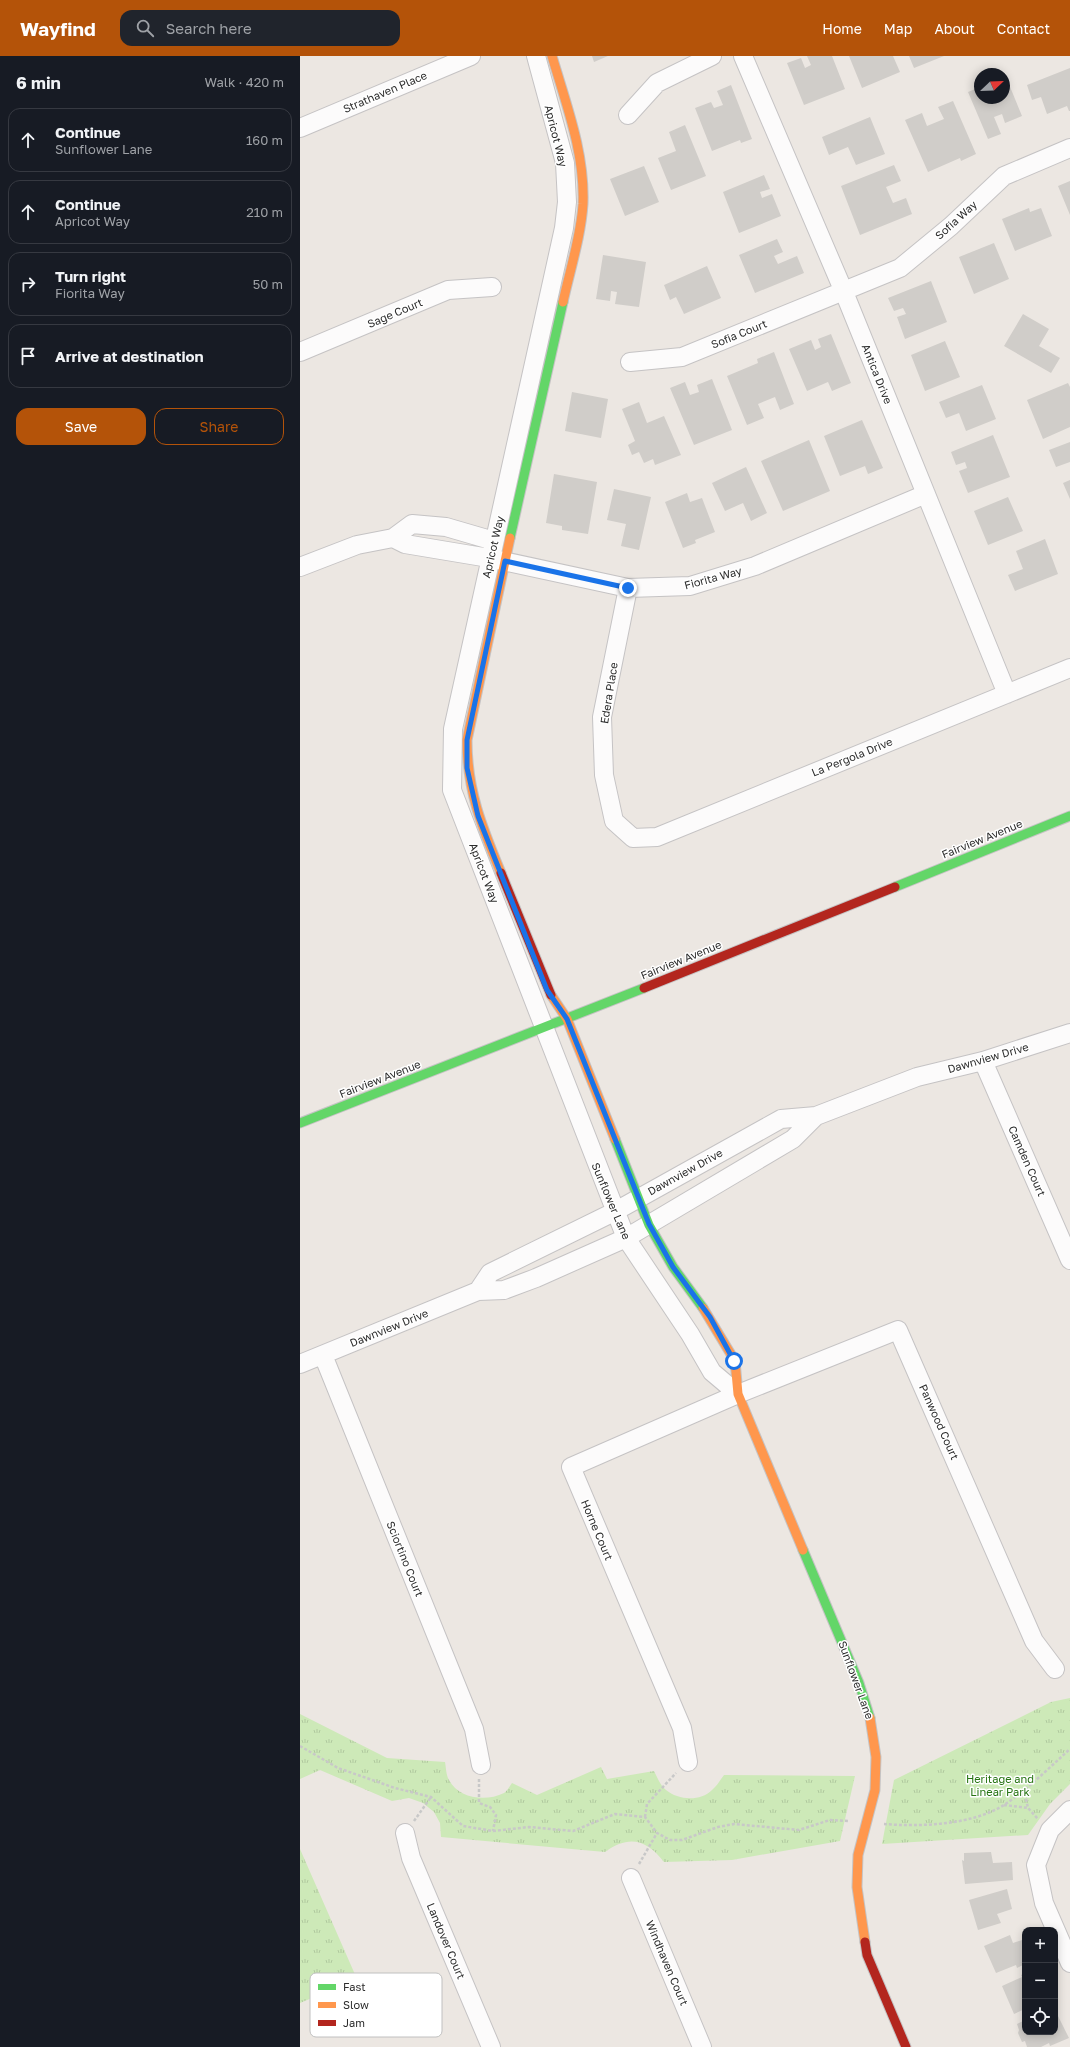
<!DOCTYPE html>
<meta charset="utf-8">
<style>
:root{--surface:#171b24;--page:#20242c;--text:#f1f3f6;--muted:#9ea1a6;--line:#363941;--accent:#b45309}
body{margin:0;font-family:"Golos Text",sans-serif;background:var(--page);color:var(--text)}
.controls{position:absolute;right:12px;bottom:12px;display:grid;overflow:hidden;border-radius:8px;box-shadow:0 2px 10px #0003}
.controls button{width:36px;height:36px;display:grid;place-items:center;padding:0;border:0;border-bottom:1px solid var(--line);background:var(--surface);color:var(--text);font:20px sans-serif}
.compass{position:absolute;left:674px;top:12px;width:36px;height:36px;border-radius:50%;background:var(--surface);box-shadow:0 2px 10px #0003;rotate:67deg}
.stop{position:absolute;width:12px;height:12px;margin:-9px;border:3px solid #1a73e8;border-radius:50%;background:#fff}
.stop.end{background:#1a73e8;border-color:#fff;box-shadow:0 1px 4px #0008}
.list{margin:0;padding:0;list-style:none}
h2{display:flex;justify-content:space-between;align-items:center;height:52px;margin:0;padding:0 16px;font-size:17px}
h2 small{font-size:13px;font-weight:400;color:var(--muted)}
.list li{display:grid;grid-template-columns:26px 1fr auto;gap:12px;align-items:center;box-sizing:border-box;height:64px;margin:0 8px 8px;padding:0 8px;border:1px solid var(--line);border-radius:12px}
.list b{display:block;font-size:15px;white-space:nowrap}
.list p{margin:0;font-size:13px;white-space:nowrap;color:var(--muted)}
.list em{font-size:13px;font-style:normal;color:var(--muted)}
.actions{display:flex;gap:8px;padding:12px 16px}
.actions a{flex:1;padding:9px 0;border:1px solid var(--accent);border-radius:12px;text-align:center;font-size:14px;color:var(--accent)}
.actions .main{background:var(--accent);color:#fff}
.icon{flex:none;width:22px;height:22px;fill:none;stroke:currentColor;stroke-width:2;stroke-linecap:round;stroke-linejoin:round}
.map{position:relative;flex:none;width:770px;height:1991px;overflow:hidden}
header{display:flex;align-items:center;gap:24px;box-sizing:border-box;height:56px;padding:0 20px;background:var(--accent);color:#fff}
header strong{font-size:19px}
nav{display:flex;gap:22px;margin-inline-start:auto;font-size:14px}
.search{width:280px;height:36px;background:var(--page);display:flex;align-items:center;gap:10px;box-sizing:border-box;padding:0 14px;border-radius:12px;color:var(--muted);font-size:15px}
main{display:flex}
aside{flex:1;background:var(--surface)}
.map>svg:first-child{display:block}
</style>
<header>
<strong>Wayfind</strong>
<div class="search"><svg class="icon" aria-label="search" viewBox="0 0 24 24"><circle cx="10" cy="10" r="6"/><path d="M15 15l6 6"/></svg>Search here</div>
<nav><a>Home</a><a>Map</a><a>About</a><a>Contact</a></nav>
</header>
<main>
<aside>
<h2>6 min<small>Walk · 420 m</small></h2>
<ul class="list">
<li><svg class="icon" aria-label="ahead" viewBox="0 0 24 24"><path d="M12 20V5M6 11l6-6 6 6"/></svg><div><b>Continue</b><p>Sunflower Lane</p></div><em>160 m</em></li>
<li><svg class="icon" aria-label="ahead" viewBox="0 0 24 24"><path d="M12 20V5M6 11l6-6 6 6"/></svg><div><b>Continue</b><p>Apricot Way</p></div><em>210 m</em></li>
<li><svg class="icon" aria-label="right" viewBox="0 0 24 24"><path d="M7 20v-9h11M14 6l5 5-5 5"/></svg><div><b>Turn right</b><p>Fiorita Way</p></div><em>50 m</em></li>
<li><svg class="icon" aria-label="arrive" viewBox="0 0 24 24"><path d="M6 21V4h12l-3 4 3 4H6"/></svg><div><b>Arrive at destination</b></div></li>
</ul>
<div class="actions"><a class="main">Save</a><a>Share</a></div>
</aside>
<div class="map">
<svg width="770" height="1991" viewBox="0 0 770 1991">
<defs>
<pattern id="park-tufts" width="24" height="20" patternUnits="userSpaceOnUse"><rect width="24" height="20" fill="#cde9b8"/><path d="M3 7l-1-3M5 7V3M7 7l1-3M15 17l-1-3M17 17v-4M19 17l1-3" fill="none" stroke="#b0c89e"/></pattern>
</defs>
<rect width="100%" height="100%" fill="#ece7e2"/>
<path fill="url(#park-tufts)" d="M770 1642V1728L750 1748 728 1779 582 1788 594 1724 751 1646Z
M0 1658 87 1702 145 1706C146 1711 146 1719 149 1724 159 1743 186 1746 204 1737 207 1735 210 1730 212 1727L237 1739 301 1711 307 1723 354 1715C357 1721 360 1729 366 1734 378 1744 400 1746 412 1734 417 1730 420 1724 424 1719L555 1720 540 1785 432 1804 364 1806C346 1783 329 1779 305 1796L141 1781 140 1767 134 1756 123 1747 109 1742 92 1745 20 1714 0 1723Z
M0 1793 57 1923 0 1947Z"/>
<path fill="#d0cdc9" d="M292 0H308L294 6Z
M507 0H532L545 33 504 49 487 7 501 2 505 12 511 9Z
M549 0H593L600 16 562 32Z
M609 0H644L614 12Z
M770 12V55H769L767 50 747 58 741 41 732 44 727 29Z
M704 21H706L722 60 705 67 702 58 694 61 701 78 688 83 668 36 680 31V42H704Z
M431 29 452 83 441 87 440 84 412 95 395 52 411 46 414 52 423 49 417 35Z
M653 45 676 98 661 105 660 102 628 116 605 64 622 57 627 70 644 63 638 51Z
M570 61 585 98 556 109 548 91 529 99 522 81Z
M385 69 406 120 371 134 358 102 376 95 369 76Z
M594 109 601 125 586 131 593 147 606 142 612 158 560 179 541 130Z
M344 110 359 146 325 160 310 123Z
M464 119 470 133 460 136 462 142 472 138 481 160 439 177 423 136Z
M770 125V159L758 130Z
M729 152 730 156 741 152 752 180 715 195 702 163Z
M477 183 483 196 474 200 478 208 497 200 504 217 455 237 439 199Z
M694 187 709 223 674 238 659 201Z
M303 199 346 206 339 251 315 248 317 236 311 235 310 245 296 243Z
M407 210 421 242 384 258 376 241 370 244 364 229Z
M631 225 647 266 605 283 597 261 606 258 603 252 594 255 588 242Z
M723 258 749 273 739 290 760 302 751 317 704 290Z
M531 278 551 327 532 335 528 326 507 335 489 293 511 284 515 294 521 291 518 283Z
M645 285 660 321 625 335 611 299Z
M474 296 494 348 480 354 475 341 458 348 464 362 447 369 427 320 458 307 457 303Z
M412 323 432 374 394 389 370 332 385 326 390 339 399 336 397 329Z
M768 327 770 331V371L743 383 727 344Z
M682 329 696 363 666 375 659 357 646 362 639 346Z
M272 336 308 343 301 382 265 375Z
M339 346 347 367 364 360 381 399 355 409 353 403 344 407 339 396 332 399 328 389 335 385 322 353Z
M562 364 583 412 568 418 565 410 540 420 524 380Z
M693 379 710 421 668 437 659 415 667 412 665 406 656 409 651 396Z
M509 384 530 435 483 455 461 405Z
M770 386V406L756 411 749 394Z
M446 411 467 457 451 465 443 447 425 455 412 427Z
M254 418 297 426 288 478 262 474V470L246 467Z
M770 424V443L763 427Z
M314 433 351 441 339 494 321 490 326 468 307 464Z
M387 437 390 446 402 442 415 476 395 484 396 487 383 492 365 446Z
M708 441 723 475 688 489 674 455Z
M745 483 758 518 715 535 708 519 723 513 716 495Z
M691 1796 693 1807 712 1806 713 1824 665 1828 662 1804 664 1805V1797Z
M707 1833 712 1853 697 1858 701 1867 678 1874 669 1844Z
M710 1879 713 1887 725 1883V1908L717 1912 716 1909 696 1917 684 1890Z
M725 1917V1953L714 1958 702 1930 722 1921 721 1919Z
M758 1960 769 1982 750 1990 749 1987 741 1991H727L725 1985 722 1986 718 1977 719 1974 717 1968 725 1964V1976H755V1961Z"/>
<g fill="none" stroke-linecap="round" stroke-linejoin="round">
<g stroke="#c5c3c4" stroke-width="20">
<path id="street" d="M236 0 265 107 267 146 264 172 153 673 152 734 326 1182 390 1278 412 1316 438 1338
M443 0 544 236 707 638
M328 59 357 27 412 0
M0 72 171 0
M0 296 148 234 192 231
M330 306 382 301 600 212 651 170 704 120 770 92
M93 482 105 488 189 502 328 532 390 530 455 510 626 438
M0 511 57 489 93 482 112 468 146 471 194 485
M328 532 302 661 304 719 314 765 333 782 357 781 770 612
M683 1005 770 1204
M178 1235 190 1217 314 1156 481 1063 516 1060 617 1021 683 1005 770 977
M23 1299 174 1673 181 1709
M0 1308 178 1235 204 1234 236 1222 326 1182 493 1083 516 1060
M388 1706 382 1672 271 1411 438 1338 598 1274 734 1585 755 1613
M770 1754 750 1774 736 1809 744 1847 770 1907
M105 1777 111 1802 191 1991
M331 1822 402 1991"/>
</g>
<g stroke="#c5c3c4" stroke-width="11">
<path id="fast" d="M210 482 263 246
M595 831 770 760
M0 1067 344 932
M315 1083 349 1169 373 1211 403 1252
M503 1494 559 1627 570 1662"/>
</g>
<g stroke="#c5c3c4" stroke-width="11">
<path id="slow" d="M252 0C266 48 285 97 283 148 281 180 270 214 263 246
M201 817C182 771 167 735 167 684L210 482
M251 939 267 963 315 1083
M403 1252 435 1305 438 1338 503 1494
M565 1886 557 1831 558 1799 575 1734 576 1701 570 1662"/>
</g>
<g stroke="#c5c3c4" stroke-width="11">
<path id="jam" d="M201 817 251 939
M344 932 595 831
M565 1886 567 1899 606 1991"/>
</g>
<path stroke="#c8c8c8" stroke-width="2.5" stroke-dasharray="3 2" stroke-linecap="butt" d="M0 1690 38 1712 95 1732 131 1741 163 1770 193 1775 229 1771 273 1775 315 1758 345 1761 357 1777 370 1784H382L418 1771 434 1768 499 1774 530 1764 549 1765
M179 1723V1747L190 1751 196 1759 193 1775
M724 1733 728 1752 738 1763
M704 1749 728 1752
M345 1761 347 1748 376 1717
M114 1765 131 1741
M584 1768C621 1771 672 1769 704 1749 728 1733 749 1712 770 1693
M339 1808 357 1777"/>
<use href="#street" stroke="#fcfbfb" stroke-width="18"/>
<use href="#fast" stroke="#63d668" stroke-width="9"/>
<use href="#slow" stroke="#ff974d" stroke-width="9"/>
<use href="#jam" stroke="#b3261e" stroke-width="9"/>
</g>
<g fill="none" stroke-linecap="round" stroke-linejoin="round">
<path stroke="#1a73e8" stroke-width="5" d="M328 532 205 505 167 684V712L178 760 247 934 267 963 349 1168 373 1211 410 1261 434 1305"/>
</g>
<g text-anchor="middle" stroke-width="3" stroke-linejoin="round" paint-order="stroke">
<g font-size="11" fill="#2d2d2d" stroke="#fff">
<text transform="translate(85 36) rotate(-23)" y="4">Strathaven Place</text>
<text transform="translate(256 80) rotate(76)" y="4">Apricot Way</text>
<text transform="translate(656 164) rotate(-42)" y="4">Sofia Way</text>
<text transform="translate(95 257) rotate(-23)" y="4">Sage Court</text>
<text transform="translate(439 278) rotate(-22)" y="4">Sofia Court</text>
<text transform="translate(577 318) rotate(68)" y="4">Antica Drive</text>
<text transform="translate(193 491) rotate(-77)" y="4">Apricot Way</text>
<text transform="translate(413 522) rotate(-15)" y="4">Fiorita Way</text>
<text transform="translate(309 637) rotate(-81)" y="4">Edera Place</text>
<text transform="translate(552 701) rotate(-22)" y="4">La Pergola Drive</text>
<text transform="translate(682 783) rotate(-22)" y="4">Fairview Avenue</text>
<text transform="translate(184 817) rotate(69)" y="4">Apricot Way</text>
<text transform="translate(381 904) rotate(-22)" y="4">Fairview Avenue</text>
<text transform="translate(688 1002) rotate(-16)" y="4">Dawnview Drive</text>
<text transform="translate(80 1023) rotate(-21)" y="4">Fairview Avenue</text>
<text transform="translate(727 1105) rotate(66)" y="4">Camden Court</text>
<text transform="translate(385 1116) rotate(-29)" y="4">Dawnview Drive</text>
<text transform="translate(311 1145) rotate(67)" y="4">Sunflower Lane</text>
<text transform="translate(89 1272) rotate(-22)" y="4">Dawnview Drive</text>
<text transform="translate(639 1366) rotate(66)" y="4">Panwood Court</text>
<text transform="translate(297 1474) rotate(67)" y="4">Horne Court</text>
<text transform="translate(105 1503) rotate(68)" y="4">Sciortino Court</text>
<text transform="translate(556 1624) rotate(70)" y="4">Sunflower Lane</text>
<text transform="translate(146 1885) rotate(67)" y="4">Landover Court</text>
<text transform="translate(367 1907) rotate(67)" y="4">Windhaven Court</text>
</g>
<g font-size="11" fill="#277413" stroke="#fff">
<text x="700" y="1727">Heritage and<tspan x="700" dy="13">Linear Park</tspan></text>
</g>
</g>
<rect x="10" y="1917" width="132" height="64" rx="6" fill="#fff" stroke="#c0c0c0" stroke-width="1"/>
<rect x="18" y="1928" width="18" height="6" fill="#63d668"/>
<rect x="18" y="1946" width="18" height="6" fill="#ff974d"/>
<rect x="18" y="1964" width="18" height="6" fill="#b3261e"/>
<g font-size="11" fill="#2d2d2d">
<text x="43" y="1935">Fast</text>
<text x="43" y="1953">Slow</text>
<text x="43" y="1971">Jam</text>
</g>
</svg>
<div class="controls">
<button>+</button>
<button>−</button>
<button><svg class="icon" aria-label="locate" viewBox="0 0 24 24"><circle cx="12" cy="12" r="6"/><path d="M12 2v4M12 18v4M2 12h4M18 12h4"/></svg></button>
</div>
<svg class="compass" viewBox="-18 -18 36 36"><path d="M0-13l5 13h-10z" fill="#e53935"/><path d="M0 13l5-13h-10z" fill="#9ea1a6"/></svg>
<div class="stop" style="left:434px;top:1305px"></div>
<div class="stop end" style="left:328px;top:532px"></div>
</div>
</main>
